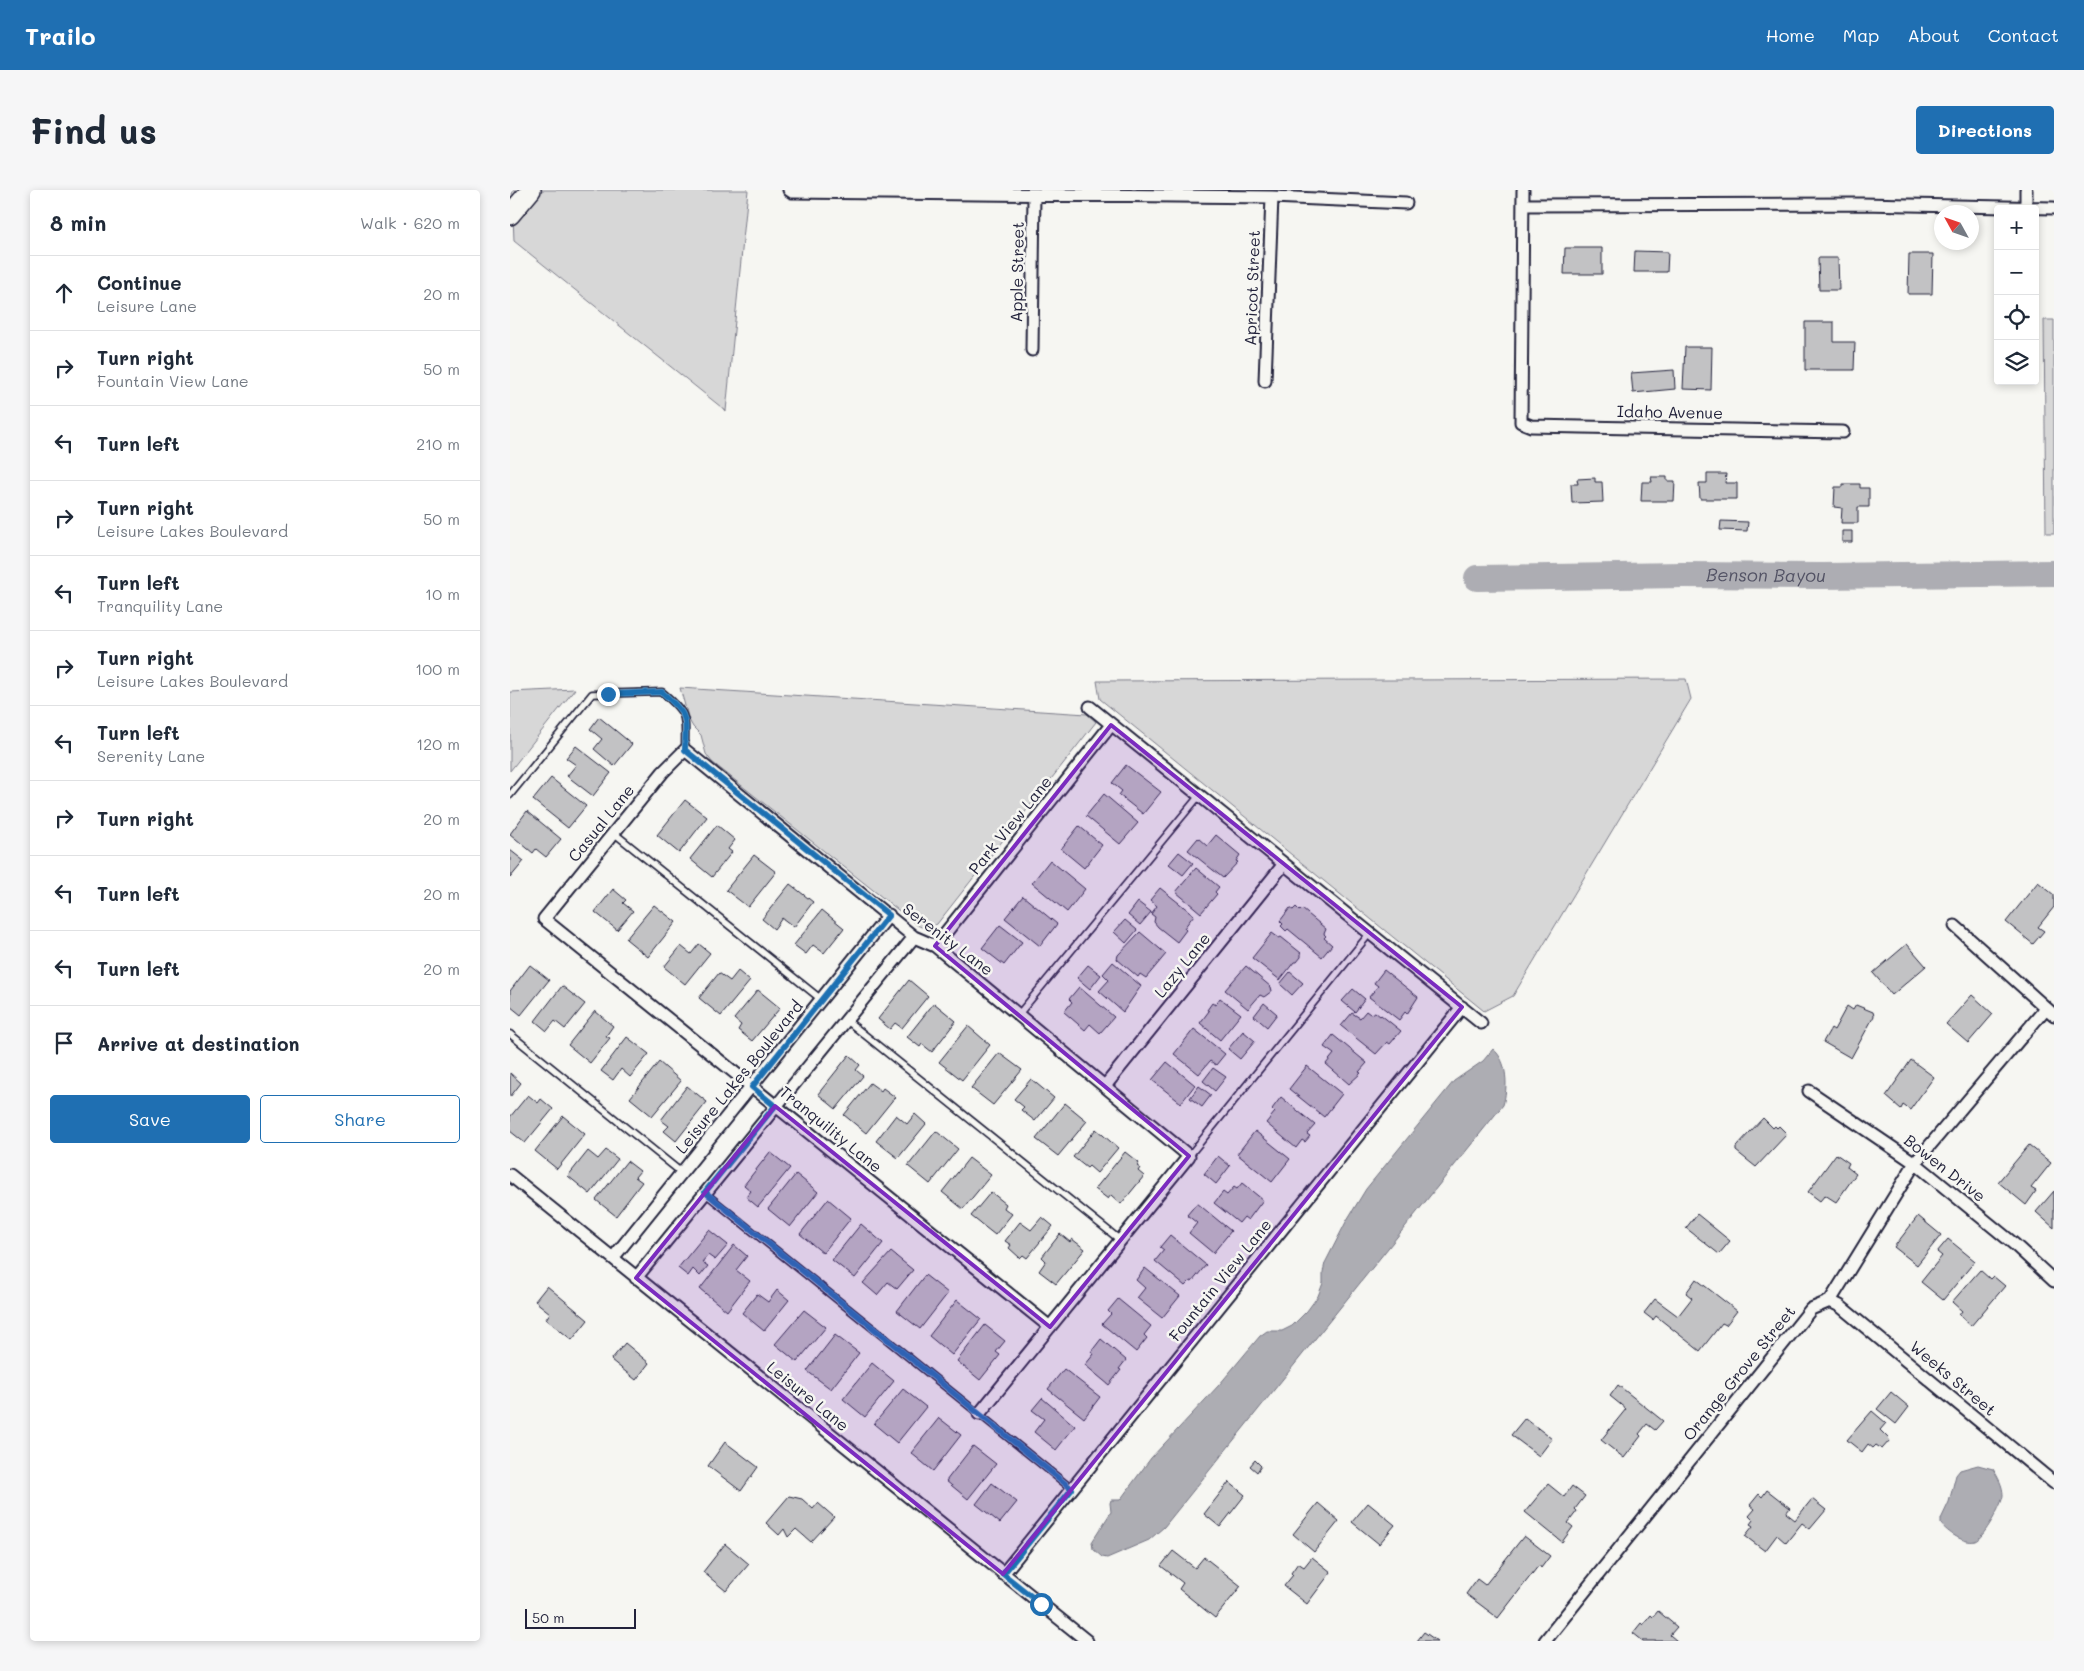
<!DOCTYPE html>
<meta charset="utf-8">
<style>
:root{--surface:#fff;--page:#f6f6f7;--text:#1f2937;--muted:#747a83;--line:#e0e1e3;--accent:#1f6fb2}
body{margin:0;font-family:Mali,sans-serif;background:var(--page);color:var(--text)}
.controls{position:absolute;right:15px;top:15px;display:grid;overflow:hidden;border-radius:5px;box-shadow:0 2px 8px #0003}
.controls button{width:45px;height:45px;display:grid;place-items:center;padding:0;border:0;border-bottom:1px solid var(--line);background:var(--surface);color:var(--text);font:25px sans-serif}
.compass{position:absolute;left:1424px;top:15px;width:45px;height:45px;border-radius:50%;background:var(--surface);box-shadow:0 2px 8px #0003;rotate:310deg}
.scale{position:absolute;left:15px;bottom:12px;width:111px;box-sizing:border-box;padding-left:5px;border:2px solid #22223b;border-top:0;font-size:14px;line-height:18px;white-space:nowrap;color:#22223b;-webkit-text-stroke:4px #f6f6f2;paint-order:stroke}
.stop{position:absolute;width:15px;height:15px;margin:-11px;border:4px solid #1f6fb2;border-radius:50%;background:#fff}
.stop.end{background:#1f6fb2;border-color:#fff;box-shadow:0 1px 5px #0008}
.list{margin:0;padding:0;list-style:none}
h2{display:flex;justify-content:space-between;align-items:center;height:65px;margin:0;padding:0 20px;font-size:21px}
h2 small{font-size:16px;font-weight:400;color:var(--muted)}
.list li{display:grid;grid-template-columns:32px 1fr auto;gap:15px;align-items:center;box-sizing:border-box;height:75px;padding:0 20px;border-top:1px solid var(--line)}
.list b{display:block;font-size:19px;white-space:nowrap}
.list p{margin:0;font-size:16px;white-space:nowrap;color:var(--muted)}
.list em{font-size:16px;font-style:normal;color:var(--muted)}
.actions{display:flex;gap:10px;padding:15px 20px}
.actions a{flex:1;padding:11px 0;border:1px solid var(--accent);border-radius:5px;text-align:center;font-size:18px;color:var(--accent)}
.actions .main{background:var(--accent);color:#fff}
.icon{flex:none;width:28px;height:28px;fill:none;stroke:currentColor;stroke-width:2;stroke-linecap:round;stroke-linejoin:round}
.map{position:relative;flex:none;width:1544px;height:1451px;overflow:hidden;border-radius:5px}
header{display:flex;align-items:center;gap:30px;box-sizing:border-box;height:70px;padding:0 25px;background:var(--accent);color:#fff}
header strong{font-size:24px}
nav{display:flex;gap:28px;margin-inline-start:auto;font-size:18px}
.intro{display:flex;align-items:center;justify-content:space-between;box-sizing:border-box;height:120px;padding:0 30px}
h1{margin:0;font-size:35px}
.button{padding:12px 22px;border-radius:5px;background:var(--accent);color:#fff;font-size:18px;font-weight:700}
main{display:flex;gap:30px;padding:0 30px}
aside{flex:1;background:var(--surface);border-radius:5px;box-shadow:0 2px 8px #0003}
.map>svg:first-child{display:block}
</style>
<header>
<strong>Trailo</strong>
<nav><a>Home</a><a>Map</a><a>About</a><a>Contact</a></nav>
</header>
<div class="intro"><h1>Find us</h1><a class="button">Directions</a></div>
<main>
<aside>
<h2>8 min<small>Walk · 620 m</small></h2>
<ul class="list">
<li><svg class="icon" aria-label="ahead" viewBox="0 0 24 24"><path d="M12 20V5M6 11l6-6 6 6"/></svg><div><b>Continue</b><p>Leisure Lane</p></div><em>20 m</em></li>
<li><svg class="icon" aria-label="right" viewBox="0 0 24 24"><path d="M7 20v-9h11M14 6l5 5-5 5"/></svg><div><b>Turn right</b><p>Fountain View Lane</p></div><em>50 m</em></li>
<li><svg class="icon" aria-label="left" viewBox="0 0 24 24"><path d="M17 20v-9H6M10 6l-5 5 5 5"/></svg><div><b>Turn left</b></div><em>210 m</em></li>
<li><svg class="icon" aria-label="right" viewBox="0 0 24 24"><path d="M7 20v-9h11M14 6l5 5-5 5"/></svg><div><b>Turn right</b><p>Leisure Lakes Boulevard</p></div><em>50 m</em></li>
<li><svg class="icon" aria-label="left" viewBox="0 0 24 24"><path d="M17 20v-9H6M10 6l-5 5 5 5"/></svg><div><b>Turn left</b><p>Tranquility Lane</p></div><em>10 m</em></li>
<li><svg class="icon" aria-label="right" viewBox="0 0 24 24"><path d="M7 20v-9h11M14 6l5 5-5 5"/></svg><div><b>Turn right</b><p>Leisure Lakes Boulevard</p></div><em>100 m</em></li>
<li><svg class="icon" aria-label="left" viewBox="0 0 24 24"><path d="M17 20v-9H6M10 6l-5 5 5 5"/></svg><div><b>Turn left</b><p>Serenity Lane</p></div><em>120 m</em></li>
<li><svg class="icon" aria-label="right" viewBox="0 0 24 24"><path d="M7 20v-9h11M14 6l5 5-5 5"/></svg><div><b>Turn right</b></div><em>20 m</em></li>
<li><svg class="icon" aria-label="left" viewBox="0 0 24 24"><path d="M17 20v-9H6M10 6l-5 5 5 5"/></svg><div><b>Turn left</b></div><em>20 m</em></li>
<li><svg class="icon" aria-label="left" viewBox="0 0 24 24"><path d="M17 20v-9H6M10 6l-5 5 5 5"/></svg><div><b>Turn left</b></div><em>20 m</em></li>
<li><svg class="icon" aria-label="arrive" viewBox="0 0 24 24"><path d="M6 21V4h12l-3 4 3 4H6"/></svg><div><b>Arrive at destination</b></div></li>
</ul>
<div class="actions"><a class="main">Save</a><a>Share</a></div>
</aside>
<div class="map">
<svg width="1544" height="1451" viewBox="0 0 1544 1451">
<rect width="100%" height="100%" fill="#f6f6f2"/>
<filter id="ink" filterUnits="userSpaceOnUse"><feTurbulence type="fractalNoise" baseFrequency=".02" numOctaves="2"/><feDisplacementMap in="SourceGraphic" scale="10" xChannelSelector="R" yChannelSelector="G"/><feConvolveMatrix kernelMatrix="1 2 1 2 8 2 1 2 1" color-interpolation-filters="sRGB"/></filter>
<g filter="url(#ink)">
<path fill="#d7d7d7" stroke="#7c7c89" d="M2 0H238L216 221 4 51Z
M1534 130H1544V343H1536Z
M1176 489 1181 509 1003 806 974 821 590 509 587 491Z
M170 498 577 524 586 532 427 734C419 739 415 739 407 735L202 572 196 564 191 545 183 537 179 530Z
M65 499 0 581V502Z"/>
<path fill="#adadb3" stroke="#757583" d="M983 859C998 871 998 898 993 915L654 1337 639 1350 597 1368 592 1367 583 1359 582 1352 601 1322 600 1313 601 1310H610L641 1268 709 1195 750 1146 757 1141H772L782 1136 797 1121 808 1106 813 1093V1082L815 1073 837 1030 856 999 944 891 973 871Z
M1468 1275 1483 1279C1488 1287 1493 1296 1493 1305 1493 1313 1473 1349 1465 1351 1454 1354 1437 1342 1431 1334V1329L1439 1312 1446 1285 1450 1280Z"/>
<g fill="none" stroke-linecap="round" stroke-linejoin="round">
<path stroke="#adadb3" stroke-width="26" id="s1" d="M967 388 1173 385 1312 386 1544 383"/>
</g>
<path fill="#c2c2c4" stroke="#22223b" d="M1055 58H1092V84H1054Z
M1125 61 1158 62 1157 82H1124Z
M1399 64H1423L1422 104H1398Z
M1308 68H1328L1329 100H1309Z
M1295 132H1324V152H1345L1344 180H1295Z
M1175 157H1202L1201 200 1173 199Z
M1164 180 1165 199 1123 203 1121 183Z
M1197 284H1216L1215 293H1227V309H1190L1189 293H1197Z
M1141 287H1157V291H1165L1164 311H1131L1132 292H1142Z
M1085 288V292H1092L1093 312 1062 313 1061 294H1068L1067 289Z
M1333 294H1350V298H1359V317H1348V333H1331L1332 318 1324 317 1325 297H1333Z
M1211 331 1238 332 1237 341 1210 340Z
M1332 341H1342V352H1332Z
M89 527 122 554 104 576 84 559 92 549 80 539Z
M66 556 101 583 83 606 57 586 66 575 56 568Z
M616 575 651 602 633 624 609 605 612 601 602 593Z
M41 588 76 616 58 638 23 610Z
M594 604 628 633 610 654 576 626Z
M175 610 197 627 169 663 147 645Z
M17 621 51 649 36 667 26 659 23 663 0 644Z
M207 635 225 650 218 659 222 662 202 687 180 669Z
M569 636 592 655 574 678 551 659Z
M706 645 730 665 726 671 728 672 713 688 678 660 688 648 697 656Z
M0 660 14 671 0 688Z
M669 662 683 673 673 685 659 674Z
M244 665 266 682 238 717 216 700Z
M540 670 575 699 557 722 522 693Z
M686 678 709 697 705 702 707 704 691 723 666 702Z
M1528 692 1544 705V717L1528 737 1534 741 1523 754 1496 732Z
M280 694 303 712 284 737 272 728 264 739 252 729Z
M650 698 684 725 674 738 676 740 667 752 648 737 644 732 645 727 641 724 647 716 640 710Z
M103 699 116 710 113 713 123 721 107 740 85 722Z
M513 706 547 734 530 756 495 728Z
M628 712 641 722 630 735 618 725Z
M144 715 166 732 138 767 116 749Z
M786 717 790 721 792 719 816 739 814 744 816 746 814 748 822 755 812 767 778 739 776 741 771 736 773 734 770 731 780 718 783 720Z
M312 720 334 738 314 763 303 755 296 764 284 755Z
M615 730 627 740 616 753 604 742Z
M490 735 512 752 494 775 472 758Z
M630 742 656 764 636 788 630 784 628 787 607 769 608 765Z
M762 743 769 748 771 747 791 763V767L787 772H784L770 790 742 768Z
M189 754 200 763 175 794 154 777 171 756 181 764Z
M1397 754 1416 776 1382 805 1363 783Z
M603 772 631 796 613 822 589 801 599 790 593 784Z
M20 775 39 790 11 825 0 816V801Z
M578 775 591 785 580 799 567 788Z
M736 776 761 797 762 801 754 807 750 805 738 819 715 800Z
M874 780 908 807 897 824 895 822 889 830 859 807 868 796 864 793Z
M228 781 240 791 211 826 189 808 209 783 220 791Z
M780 782 793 793 782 805 770 794Z
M399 790 418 806 392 838 385 833 380 839 368 829Z
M52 796 75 814 55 839 45 831 37 841 25 831Z
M569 797 604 827 590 843 580 834 575 840 554 822 562 812 559 809Z
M843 799 855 809 845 822 832 811Z
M248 800 270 818 242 851 228 840 231 835 224 829Z
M1462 805 1483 824 1458 853 1436 834Z
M710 808 731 824 710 850 690 833 699 821 697 820 702 813 705 815Z
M424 813 446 831 422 862 412 854 410 857 397 847Z
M754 813 767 824 757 837 744 826Z
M1346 815 1363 822 1364 826 1341 868 1313 852 1321 838 1324 840 1337 816 1343 820Z
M85 821 103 836 96 846 100 848 80 873 58 855Z
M856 821 860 824 865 822 870 826 871 825 891 841 880 854 877 852 866 864 831 836 842 823 850 828Z
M458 836 480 855 452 890 429 872Z
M684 839 715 864 706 875 700 871 689 884 664 864Z
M733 841 745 851 730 869 718 859Z
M823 845 857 873 849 882 851 883 839 894 816 874 824 864 814 857Z
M117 847 139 864 120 887 111 879 103 890 91 881Z
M489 863 512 880 483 915 461 898Z
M339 865 350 875 346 880 353 886 326 919 308 904Z
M1401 870 1424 887 1400 920 1393 915 1391 919 1376 906Z
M149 872 171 891 142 926 120 908Z
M657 872 685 895 671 913 642 890Z
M797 876 832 904 814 927 779 899Z
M703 878 716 887 705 901 693 891Z
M0 883 11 893 0 907Z
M521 889 544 908 525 931 511 920 514 917 504 909Z
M360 893 371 901 373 898 385 907 356 943 334 925Z
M177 896 197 912 166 951 154 941 159 936 151 930Z
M689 896 701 905 692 917 680 908Z
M18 905 28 913 31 909 43 919 15 953 0 941V927Z
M771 907 805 935 797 944 800 946 795 952 792 950 786 958 756 933 765 922 762 919Z
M555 913 577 931 548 966 526 949Z
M405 924 416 934 388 968 366 951 386 925 397 934Z
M53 926 75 944 47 979 25 961Z
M1253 928 1263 938 1265 936 1267 938 1269 936 1277 944 1246 977 1226 961V957Z
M586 939 608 958 587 983 579 976 577 978 563 967Z
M426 941 448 959 420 994 398 976Z
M745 941 780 969 762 992 727 964Z
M1519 955 1541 973 1521 998 1526 1001 1516 1015 1488 992Z
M96 960 108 969 80 1004 58 986 78 961 88 969Z
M260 962 280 978 248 1017 236 1007 241 1001 234 995Z
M615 962 629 973 627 976 630 978 628 981 634 986 611 1014 601 1005 598 1009 585 999Z
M1326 964 1339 973 1337 977 1346 984 1326 1012 1315 1005 1310 1011 1298 1002Z
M708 966 720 976 706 994 694 984Z
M459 968 481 985 453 1019 432 1002Z
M117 971 130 981 125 987 132 992 106 1026 86 1010Z
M286 984 308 1002 280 1037 258 1019Z
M732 993 753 1010 738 1030 734 1027 729 1033 704 1013 713 1002 717 1005 724 997 727 999Z
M1544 1001V1038L1526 1022Z
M481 1002 496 1014 494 1018 502 1024 485 1045 461 1026Z
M318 1009 341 1028 313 1063 290 1044Z
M687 1013 721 1041 703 1063 679 1043 687 1033 677 1025Z
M1187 1024 1220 1051 1209 1064 1176 1038Z
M1408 1026 1431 1045 1407 1075 1384 1057Z
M532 1027 543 1036 517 1068 513 1065 510 1068 499 1058 501 1055 495 1051 510 1032 521 1040Z
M351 1034 373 1053 345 1088 322 1070Z
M199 1040 218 1055 205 1070 198 1065 192 1072 198 1076 190 1086 183 1079 178 1086 168 1078Z
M550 1044 560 1052 562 1049 575 1059 546 1094 529 1081 536 1071 532 1067Z
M660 1045 696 1075 682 1092 680 1091 675 1096 645 1071 654 1060 650 1057Z
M1438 1049 1465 1071 1433 1110 1411 1092 1432 1066 1427 1062Z
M224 1055 237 1066 226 1080 240 1091 217 1121 190 1099Z
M381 1062 403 1080 387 1099 378 1092 367 1105 353 1093Z
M635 1078 670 1106 652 1128 627 1108 635 1098 626 1090Z
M1470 1080 1480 1089 1483 1086 1495 1096 1461 1136 1449 1125 1452 1121 1442 1112Z
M415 1085 438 1103 410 1139 387 1121Z
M1186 1089 1227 1121 1216 1135 1212 1133 1190 1161 1146 1126 1143 1130 1134 1123 1145 1109 1168 1126 1182 1108 1176 1103Z
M37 1096 78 1130 62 1150 36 1129 40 1123 25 1111Z
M267 1100 279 1110 254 1141 232 1123 247 1104 258 1112Z
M608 1109 641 1136 634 1145 637 1148 626 1162 592 1134 601 1124 598 1121Z
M447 1110 471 1129 442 1165 419 1146Z
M294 1120 316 1137 287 1172 265 1154Z
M475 1135 495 1151 486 1162 490 1165 470 1190 447 1171Z
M325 1145 349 1163 321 1199 297 1181Z
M591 1149 616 1170 609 1179 611 1180 599 1195 575 1175 584 1164 581 1162Z
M115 1153 139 1173 126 1190 101 1170Z
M362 1173 384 1191 355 1227 333 1209Z
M554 1179 590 1207 574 1228 538 1199Z
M1108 1195 1153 1231 1145 1240 1137 1234 1129 1244 1131 1246 1114 1268 1091 1250 1116 1219 1100 1206Z
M393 1199 416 1217 387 1253 364 1234Z
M1381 1202 1399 1217 1386 1234 1367 1219Z
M532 1208 565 1236 546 1260 524 1242 534 1229 522 1220Z
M1362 1221 1376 1233 1370 1240 1380 1250 1372 1259 1366 1255 1363 1258 1358 1254 1352 1262 1337 1250Z
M429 1228 451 1245 423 1281 401 1263Z
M1015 1228 1042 1249 1029 1266 1001 1245Z
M215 1252 248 1277 231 1301 198 1276Z
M463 1256 486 1274 458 1309 436 1291Z
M745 1270 751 1276 747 1282 740 1276Z
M719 1292 735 1305 710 1337 694 1324Z
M482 1293 507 1312 490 1333 466 1314Z
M1038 1294 1054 1307 1062 1296 1075 1306 1065 1319 1067 1321 1058 1333 1063 1337 1052 1352 1015 1322Z
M1257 1300 1280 1318 1276 1323 1285 1330 1302 1309 1316 1320 1300 1339 1292 1333 1276 1353 1267 1345 1255 1361 1235 1346 1243 1336 1240 1334 1243 1330 1239 1326 1245 1319 1240 1315 1249 1304 1252 1307Z
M279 1306 292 1309 303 1319 308 1313 324 1327 301 1352 286 1339 278 1347 274 1339 269 1345 256 1333Z
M808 1313 829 1331 804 1362 783 1344Z
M858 1313 885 1335 869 1354 842 1332Z
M1014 1346 1040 1366 1031 1378 1029 1375 988 1428 956 1404 967 1389 975 1395Z
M215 1354 239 1374 216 1401 193 1382Z
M663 1361 685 1378 694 1367 731 1396 705 1428 669 1399 673 1393 651 1376Z
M802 1367 821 1382 797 1414 774 1396 783 1385 781 1383 788 1373 794 1377Z
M1148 1421 1167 1437 1160 1445 1167 1451H1133L1123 1443 1131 1433 1133 1435 1141 1425 1143 1427Z
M914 1442 927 1451H907Z"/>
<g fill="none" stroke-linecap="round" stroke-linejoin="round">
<g stroke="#22223b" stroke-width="9">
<path id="lane" d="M0 605 82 504 152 502C179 525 175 526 175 560
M104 643 312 810
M508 825 689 606
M335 829 610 1050
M0 844 172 983
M679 966 860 743
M195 1003 562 1299"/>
</g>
<g stroke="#22223b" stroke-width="15">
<path id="street" d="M279 0 282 2 762 7 896 13
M1013 0 1011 232 1021 236 1333 242
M1516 0V18
M1013 15 1352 14 1544 18
M522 160 524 5
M755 191 762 7
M580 517 971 833
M1445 736 1544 825
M425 756 601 535
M595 896 774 674
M1299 901 1405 973 1504 1054 1544 1091
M0 985 577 1451
M103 1068 379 725
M126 1088 404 747
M1320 1111 1330 1116 1544 1293
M469 1224 679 966 425 756 404 747 175 560 153 582 34 729 540 1137
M493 1384 952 817
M1035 1451 1301 1119 1320 1111 1405 973 1536 818"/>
</g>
<g stroke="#22223b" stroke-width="22">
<path id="primary" d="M0 25 21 0"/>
</g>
<use href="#lane" stroke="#f6f6f2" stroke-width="5.5"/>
<use href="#street" stroke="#f6f6f2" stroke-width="11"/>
<use href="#primary" stroke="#f6f6f2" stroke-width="19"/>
</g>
</g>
<g fill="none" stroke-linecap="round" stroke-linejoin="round" filter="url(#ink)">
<path stroke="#1f6fb2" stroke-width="6" d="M98 504 152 502C179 526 176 526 175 560L379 725 242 897 265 916 195 1002 562 1299 493 1384 531 1414"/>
</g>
<path fill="#7b2cbf" fill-opacity="0.2" stroke="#7b2cbf" stroke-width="4" stroke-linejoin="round" d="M601 535 952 817 493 1384 126 1088 265 916 540 1137 679 966 425 756Z"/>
<g text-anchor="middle" stroke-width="5" stroke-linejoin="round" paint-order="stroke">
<g font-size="16" fill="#22223b" stroke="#f6f6f2">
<text transform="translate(507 82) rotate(-89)" y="6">Apple Street</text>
<text transform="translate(742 98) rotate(-88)" y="6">Apricot Street</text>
<text transform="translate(1160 222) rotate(1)" y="6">Idaho Avenue</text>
<text transform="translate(91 633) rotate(-51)" y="6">Casual Lane</text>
<text transform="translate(500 635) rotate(-51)" y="6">Park View Lane</text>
<text transform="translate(438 749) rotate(37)" y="6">Serenity Lane</text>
<text transform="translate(672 775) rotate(-51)" y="6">Lazy Lane</text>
<text transform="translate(229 887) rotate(-51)" y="6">Leisure Lakes Boulevard</text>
<text transform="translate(321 939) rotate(39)" y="6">Tranquility Lane</text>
<text transform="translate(1435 978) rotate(38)" y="6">Bowen Drive</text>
<text transform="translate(710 1090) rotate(-51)" y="6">Fountain View Lane</text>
<text transform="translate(1229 1183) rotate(-51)" y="6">Orange Grove Street</text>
<text transform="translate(1443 1188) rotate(40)" y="6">Weeks Street</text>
<text transform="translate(298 1206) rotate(39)" y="6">Leisure Lane</text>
</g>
<g font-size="18" font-style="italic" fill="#535365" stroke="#f6f6f2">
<text dy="6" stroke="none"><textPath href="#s1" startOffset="289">Benson Bayou</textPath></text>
</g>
</g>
</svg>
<div class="controls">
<button>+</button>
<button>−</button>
<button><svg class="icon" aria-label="locate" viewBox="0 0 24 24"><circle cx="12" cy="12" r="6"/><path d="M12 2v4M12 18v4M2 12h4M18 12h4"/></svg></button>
<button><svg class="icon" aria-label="layers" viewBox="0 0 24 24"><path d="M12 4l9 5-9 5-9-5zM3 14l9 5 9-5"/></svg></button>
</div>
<svg class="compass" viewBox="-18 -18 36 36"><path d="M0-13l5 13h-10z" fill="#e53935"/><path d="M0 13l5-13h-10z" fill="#747a83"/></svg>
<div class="scale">50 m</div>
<div class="stop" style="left:531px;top:1414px"></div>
<div class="stop end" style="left:98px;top:504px"></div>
</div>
</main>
